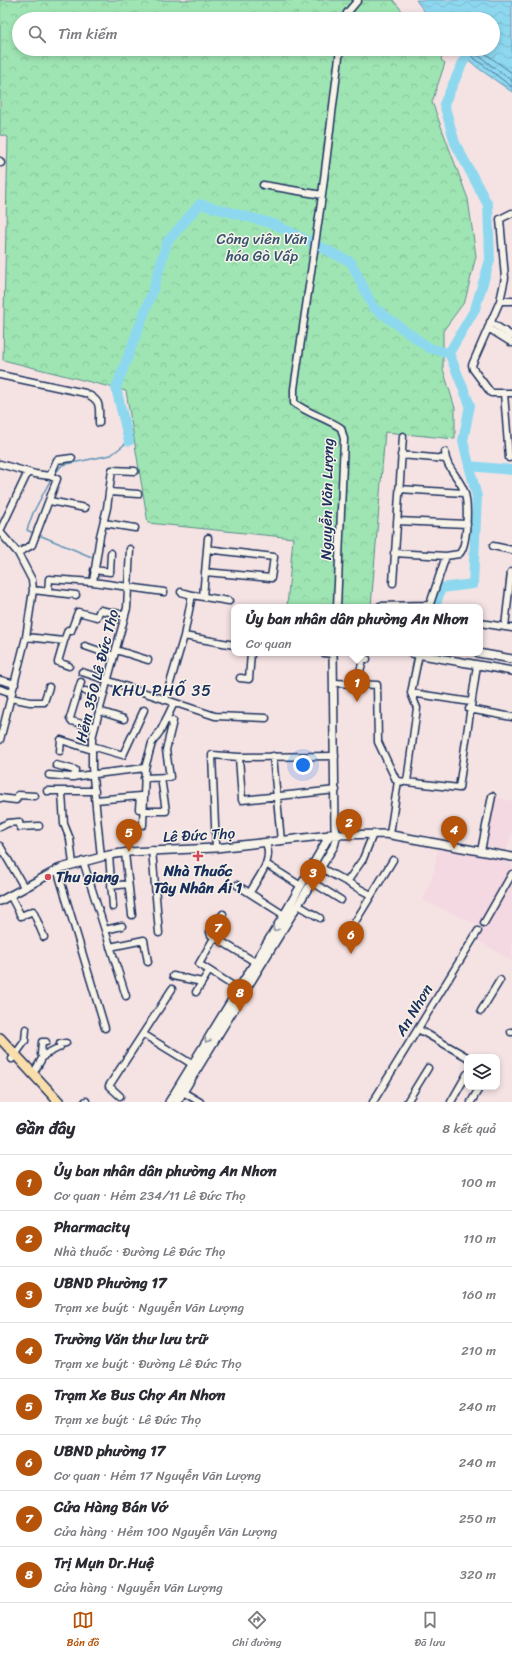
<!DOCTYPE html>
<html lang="vi">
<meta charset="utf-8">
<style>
:root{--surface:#fff;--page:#f2f2f3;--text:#2b2b33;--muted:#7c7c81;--line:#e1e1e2;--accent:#b45309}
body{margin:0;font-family:Sriracha,sans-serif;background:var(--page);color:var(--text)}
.controls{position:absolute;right:12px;bottom:12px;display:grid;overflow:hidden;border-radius:8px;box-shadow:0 2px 6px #0003}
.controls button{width:36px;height:36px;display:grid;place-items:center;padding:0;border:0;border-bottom:1px solid var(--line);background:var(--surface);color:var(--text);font:20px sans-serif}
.you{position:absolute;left:303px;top:765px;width:14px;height:14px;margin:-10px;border:3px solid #fff;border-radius:50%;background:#1a73e8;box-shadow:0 0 0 6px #1a73e833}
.badge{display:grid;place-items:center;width:26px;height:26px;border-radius:50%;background:var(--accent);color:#fff;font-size:13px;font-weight:700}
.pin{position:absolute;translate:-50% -33px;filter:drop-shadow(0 1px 2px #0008)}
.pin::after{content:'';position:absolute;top:21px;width:14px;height:12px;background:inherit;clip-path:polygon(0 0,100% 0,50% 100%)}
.popup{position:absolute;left:231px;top:604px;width:252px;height:52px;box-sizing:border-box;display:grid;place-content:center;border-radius:8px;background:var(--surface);filter:drop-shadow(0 1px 3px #0005);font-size:13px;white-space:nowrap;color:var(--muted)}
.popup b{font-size:15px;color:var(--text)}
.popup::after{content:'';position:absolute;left:50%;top:100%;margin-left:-8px;border:8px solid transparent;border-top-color:var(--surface)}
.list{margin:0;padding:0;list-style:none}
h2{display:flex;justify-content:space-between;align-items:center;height:52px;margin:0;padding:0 16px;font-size:17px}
h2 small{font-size:13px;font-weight:400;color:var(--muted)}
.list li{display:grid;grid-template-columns:26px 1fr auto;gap:12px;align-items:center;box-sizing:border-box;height:56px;padding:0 16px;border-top:1px solid var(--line)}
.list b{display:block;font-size:15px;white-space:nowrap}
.list p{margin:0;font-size:13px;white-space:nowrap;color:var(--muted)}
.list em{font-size:13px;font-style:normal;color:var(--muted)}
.icon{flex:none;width:22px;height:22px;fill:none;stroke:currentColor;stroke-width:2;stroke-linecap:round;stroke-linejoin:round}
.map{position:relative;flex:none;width:512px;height:1102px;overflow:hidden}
.search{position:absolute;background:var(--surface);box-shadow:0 2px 6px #0003;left:12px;right:12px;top:12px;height:44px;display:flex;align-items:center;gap:10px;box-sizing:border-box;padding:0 14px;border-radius:22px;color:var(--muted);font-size:15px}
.sheet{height:500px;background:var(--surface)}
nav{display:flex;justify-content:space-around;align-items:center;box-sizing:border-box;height:56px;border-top:1px solid var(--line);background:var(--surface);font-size:11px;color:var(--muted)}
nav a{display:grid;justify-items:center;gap:2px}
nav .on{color:var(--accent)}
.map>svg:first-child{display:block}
</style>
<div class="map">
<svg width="512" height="1102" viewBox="0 0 512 1102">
<defs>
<pattern id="forest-crowns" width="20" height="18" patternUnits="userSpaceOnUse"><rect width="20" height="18" fill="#9ee5b3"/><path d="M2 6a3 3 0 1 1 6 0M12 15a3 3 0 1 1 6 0" fill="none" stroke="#88c59c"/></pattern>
<pattern id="water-waves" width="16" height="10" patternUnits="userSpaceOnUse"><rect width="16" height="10" fill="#8ed8ef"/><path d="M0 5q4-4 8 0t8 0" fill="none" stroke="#7abacf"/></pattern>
</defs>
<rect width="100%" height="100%" fill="#f5e3e4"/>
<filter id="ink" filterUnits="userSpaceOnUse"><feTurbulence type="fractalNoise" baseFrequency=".025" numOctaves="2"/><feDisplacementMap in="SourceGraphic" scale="8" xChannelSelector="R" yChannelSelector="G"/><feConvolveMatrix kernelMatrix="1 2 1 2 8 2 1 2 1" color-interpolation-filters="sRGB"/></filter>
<g filter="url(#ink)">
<path fill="#f4d8e2" d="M496 797 512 801V830L507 850 486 846Z
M438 847 506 861 512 864V961L478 940 485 928 423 900 434 872Z"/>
<path fill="url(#forest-crowns)" stroke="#5c8a88" d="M0 0H393L409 19H19V49H435L442 57 441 60 445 63 432 102 468 199 476 256 465 301 443 331V369L455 408V439L385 432 371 607H287L293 538 148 523 126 391 3 360 8 137 0 135Z"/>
<path fill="url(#water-waves)" stroke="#6094b5" d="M416 0H512V92L478 68 456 49H493V19H430Z"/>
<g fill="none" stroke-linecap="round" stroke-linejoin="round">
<path stroke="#497398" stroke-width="1" d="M462 49 512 87
M470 49 512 81
M479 49 512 73"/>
<path stroke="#6094b5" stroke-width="1.5" d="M53 476 62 465 111 455 129 441
M35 534 27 530 33 513 51 479
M39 535 94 558"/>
<path stroke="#8ed8ef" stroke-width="10" d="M129 441 116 388 153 290 167 242 200 204 274 224 351 262 373 307 429 348 449 353 475 309 490 260 488 205 455 143 444 104 469 49
M469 466 512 470
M435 607 441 588 473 584 477 497 463 441 470 405 449 353"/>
<g stroke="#1b2f5e" stroke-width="9">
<path id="minor" d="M345 19 347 13 358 0
M0 161 1 163
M263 185 322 195
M512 213 500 219 505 278 500 301 472 365 473 369 491 393H512
M500 301H512
M490 322 512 336
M488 328 512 343
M0 375 85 393C102 401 99 406 99 423
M504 393 509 458
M401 455 445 459
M0 464 35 474 50 476 57 460 72 458
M399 489 464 493
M109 492 138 494
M50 501 85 508
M397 521 467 524
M104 523 135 528
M0 531 28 472
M0 532 18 553 32 580 33 590 26 637 0 740
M493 546 512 550
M18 553 32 545 57 479 50 476
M394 553 446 556
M94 570 110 572 111 553
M205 572 271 578 274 557 207 549
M93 582 100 536 107 508 112 470 135 471
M393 583 403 436
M33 590 76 595
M48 592 49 579 93 582 164 592
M181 592 192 595
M203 597 208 538
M380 606 429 605
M337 607 344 439 341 428C326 418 309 414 294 403V389L321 203 340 49
M429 607 446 556 459 554C468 546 468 505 465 494 461 478 445 468 445 452
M480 623 512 628
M505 627 511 572
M184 636 192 595 229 601
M26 637 64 641 68 630 71 631 78 612 97 617 100 610 125 615
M64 641 58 662 69 666
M85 646 114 656
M116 650 148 660
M324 653 333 654
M82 672 215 716 266 718
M240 678 249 679 251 653
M0 680 15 684
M81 682 70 718 71 721 95 727
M334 683 377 685 378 742 396 780 398 781
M357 684 363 659H367
M0 689 12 693
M85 691 103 696
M411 693 471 702
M11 698 30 702H44L49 687
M165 700 184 636 234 645
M469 709 512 717
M99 711 124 719
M92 746 123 755 144 710
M60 751 61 740 92 750
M273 756 281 841
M239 757 242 800 336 790
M56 765 75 770 74 777
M49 775 71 777 145 768
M144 778 170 777 166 750 173 721 166 719
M407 782 459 788 477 665
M47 791H95
M62 793 64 824 70 839 73 864
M0 798 16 800 18 795 35 796
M96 800 140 796 139 809
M143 811H166L161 778
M143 825 145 768 152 743 161 730 174 703
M0 827 8 823 19 822 20 827 39 826
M390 834 398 781 407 782 417 708 411 693 419 654
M0 846 24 887
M216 848 212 755 239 757 335 756
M152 850 159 933
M481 851 492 796
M125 853 132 915
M109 855 113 907
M101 857 92 767V738L127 608 130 549
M83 861 126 996
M266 864 301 886
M321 868 371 895
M57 869 105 1028
M312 882 341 900
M347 882 363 859 373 834
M237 885 284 915
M111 886 128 884
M252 889C260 875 273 860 266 843
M10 895 21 916 33 911 44 937
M298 905 320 918
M223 914 210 932 211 935 255 962
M355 922 393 860
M484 923 512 874
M105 930 122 926
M214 938 199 964 238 989
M110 947 144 940 148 962
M173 976 202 982
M196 992 209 971
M481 1011 500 980
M418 1029 467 1057
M511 1032H512
M143 1034 195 1066
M43 1057 41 1054 42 1042H46
M12 1059 25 1041 26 1029
M33 1074 44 1055 60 1047V1044L66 1043
M183 1092 200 1102
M120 1096 109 1086 172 989
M85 1102 86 1101
M373 1102 478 931
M407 1102 428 1068
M451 1102 467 1074
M471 1102 480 1087"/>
</g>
<g stroke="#1b2f5e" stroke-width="10">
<path id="tertiary" d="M411 653 512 671
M478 653 512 659
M0 901 61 868 109 855 129 852 216 848 330 835 386 834 512 857
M169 1102 284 915 331 833
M177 1102 334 846 337 835 335 827 333 653"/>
</g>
<g stroke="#1b2f5e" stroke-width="12">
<path id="primary" d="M0 1038 59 1102"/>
</g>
<use href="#minor" stroke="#f7f3e8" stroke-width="6"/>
<use href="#tertiary" stroke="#f7f3e8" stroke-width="7"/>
<use href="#primary" stroke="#f9deab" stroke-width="9"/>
</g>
<defs><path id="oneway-chevron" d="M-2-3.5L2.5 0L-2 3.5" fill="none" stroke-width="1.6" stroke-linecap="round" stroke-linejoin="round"/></defs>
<g stroke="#8991a3">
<use href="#oneway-chevron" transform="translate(275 929) rotate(122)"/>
<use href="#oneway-chevron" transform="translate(207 1040) rotate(122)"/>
</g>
</g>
<g fill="#d1495b" stroke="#f7f3e8" stroke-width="1.5">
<path d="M196 850h4v4h4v4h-4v4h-4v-4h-4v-4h4z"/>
<circle cx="48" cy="877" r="4"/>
</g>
<g text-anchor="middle" stroke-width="3" stroke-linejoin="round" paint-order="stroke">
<g font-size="15" fill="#35536f" stroke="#f7f3e8">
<text x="262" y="244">Công viên Văn<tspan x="262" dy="17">hóa Gò Vấp</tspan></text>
</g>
<g font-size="15" fill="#1b2f5e" stroke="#f7f3e8">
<text transform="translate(327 499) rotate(-89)" y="5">Nguyễn Văn Lượng</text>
<text transform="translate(97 676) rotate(-76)" y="5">Hẻm 350 Lê Đức Thọ</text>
<text transform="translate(199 835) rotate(-3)" y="5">Lê Đức Thọ</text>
<text transform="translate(414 1010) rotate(-59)" y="5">An Nhơn</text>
</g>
<g font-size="15" font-weight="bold" fill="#1b2f5e" stroke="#f7f3e8">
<text x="198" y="876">Nhà Thuốc<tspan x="198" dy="17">Tây Nhân Ái 1</tspan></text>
<text x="56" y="882" text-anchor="start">Thu giang</text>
</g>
<g font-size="16" letter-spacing="1" fill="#1b2f5e" stroke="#f7f3e8">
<text x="162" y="696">KHU PHỐ 35</text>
</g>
</g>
</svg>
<div class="controls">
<button><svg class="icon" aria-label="layers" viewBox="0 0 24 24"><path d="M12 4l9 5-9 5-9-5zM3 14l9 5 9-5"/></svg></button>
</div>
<div class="you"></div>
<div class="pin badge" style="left:357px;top:702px">1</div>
<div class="popup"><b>Ủy ban nhân dân phường An Nhơn</b>Cơ quan</div>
<div class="pin badge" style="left:349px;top:842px">2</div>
<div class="pin badge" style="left:313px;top:892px">3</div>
<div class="pin badge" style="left:454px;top:849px">4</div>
<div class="pin badge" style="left:129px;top:852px">5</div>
<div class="pin badge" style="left:351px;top:954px">6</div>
<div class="pin badge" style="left:218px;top:947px">7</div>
<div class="pin badge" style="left:240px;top:1012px">8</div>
<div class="search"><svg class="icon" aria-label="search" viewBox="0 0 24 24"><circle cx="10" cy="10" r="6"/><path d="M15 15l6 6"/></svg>Tìm kiếm</div>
</div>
<section class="sheet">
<h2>Gần đây<small>8 kết quả</small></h2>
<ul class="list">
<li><span class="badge">1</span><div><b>Ủy ban nhân dân phường An Nhơn</b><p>Cơ quan · Hẻm 234/11 Lê Đức Thọ</p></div><em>100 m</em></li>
<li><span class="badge">2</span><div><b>Pharmacity</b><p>Nhà thuốc · Đường Lê Đức Thọ</p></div><em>110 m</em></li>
<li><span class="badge">3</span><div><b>UBND Phường 17</b><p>Trạm xe buýt · Nguyễn Văn Lượng</p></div><em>160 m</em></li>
<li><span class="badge">4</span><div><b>Trường Văn thư lưu trữ</b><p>Trạm xe buýt · Đường Lê Đức Thọ</p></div><em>210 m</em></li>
<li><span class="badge">5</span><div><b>Trạm Xe Bus Chợ An Nhơn</b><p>Trạm xe buýt · Lê Đức Thọ</p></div><em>240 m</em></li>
<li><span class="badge">6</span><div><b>UBND phường 17</b><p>Cơ quan · Hẻm 17 Nguyễn Văn Lượng</p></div><em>240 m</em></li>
<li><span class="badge">7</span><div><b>Cửa Hàng Bán Vớ</b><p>Cửa hàng · Hẻm 100 Nguyễn Văn Lượng</p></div><em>250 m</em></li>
<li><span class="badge">8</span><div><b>Trị Mụn Dr.Huệ</b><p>Cửa hàng · Nguyễn Văn Lượng</p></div><em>320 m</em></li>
</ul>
</section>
<nav>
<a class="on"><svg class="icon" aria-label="map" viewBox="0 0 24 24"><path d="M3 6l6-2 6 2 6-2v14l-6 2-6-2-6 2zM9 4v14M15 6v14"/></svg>Bản đồ</a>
<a><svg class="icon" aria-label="directions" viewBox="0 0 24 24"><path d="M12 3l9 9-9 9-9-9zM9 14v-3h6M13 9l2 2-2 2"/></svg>Chỉ đường</a>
<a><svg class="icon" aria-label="saved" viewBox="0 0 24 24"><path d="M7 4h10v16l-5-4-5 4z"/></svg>Đã lưu</a>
</nav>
